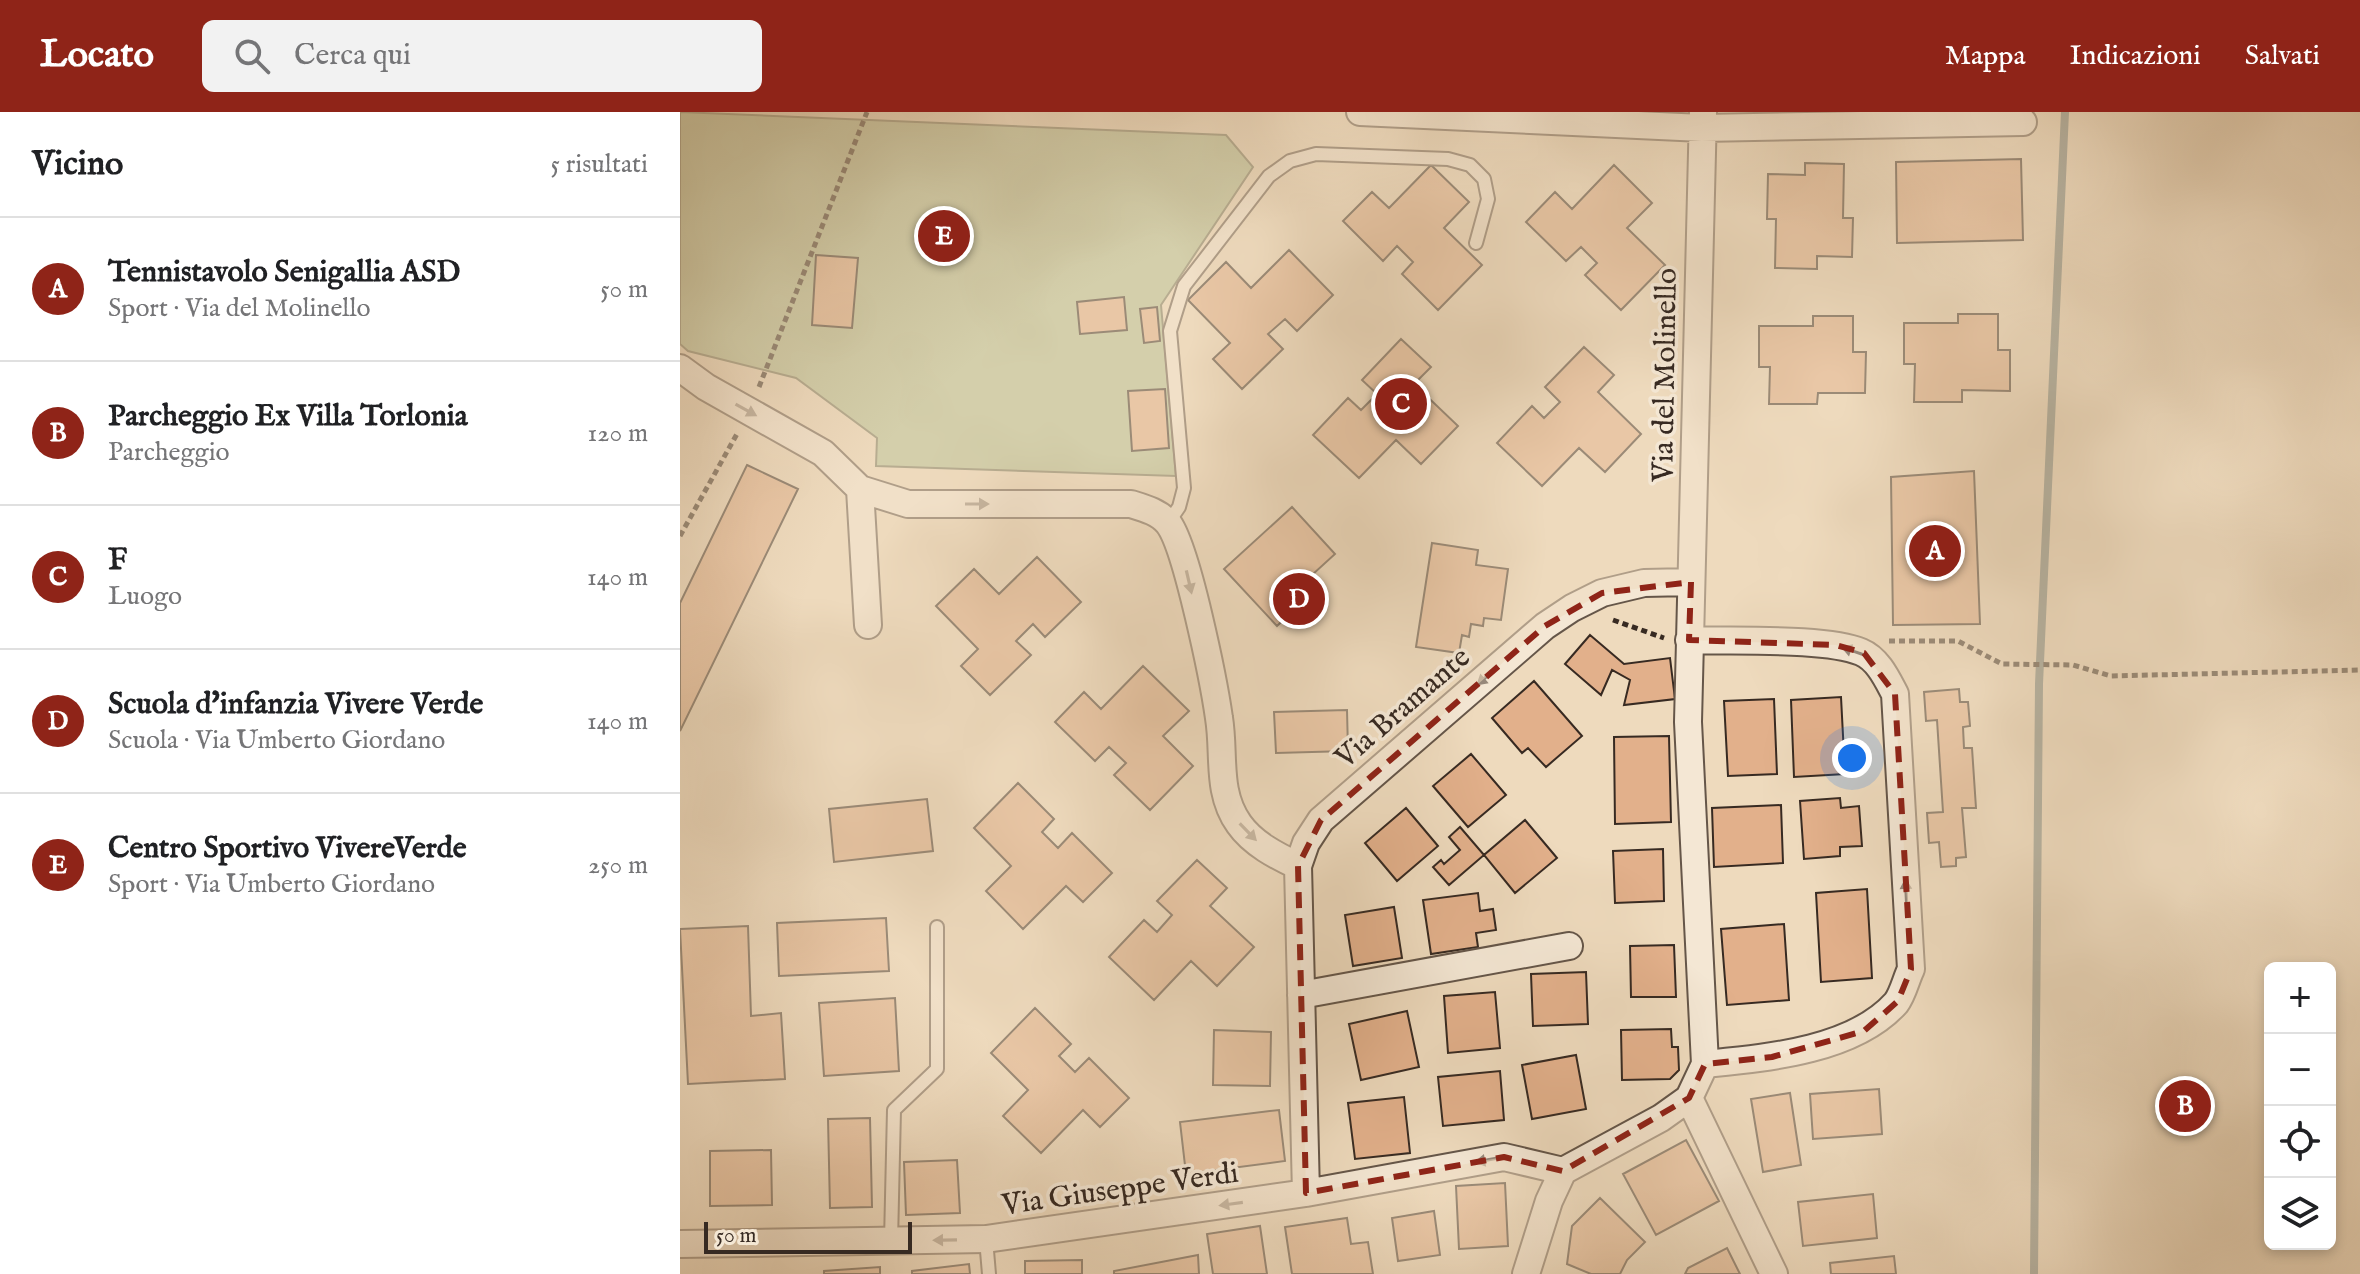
<!DOCTYPE html>
<html lang="it">
<meta charset="utf-8">
<style>
:root{--surface:#fff;--page:#f2f2f2;--text:#202124;--muted:#757577;--line:#e0e0e0;--accent:#8f2418}
body{margin:0;font-family:"IM FELL English",serif;background:var(--page);color:var(--text)}
.controls{position:absolute;right:24px;bottom:24px;display:grid;overflow:hidden;border-radius:12px;box-shadow:0 4px 12px #0003}
.controls button{width:72px;height:72px;display:grid;place-items:center;padding:0;border:0;border-bottom:2px solid var(--line);background:var(--surface);color:var(--text);font:40px sans-serif}
.scale{position:absolute;left:24px;bottom:20px;width:208px;box-sizing:border-box;padding-left:8px;border:4px solid #372a22;border-top:0;font-size:22px;line-height:28px;white-space:nowrap;color:#372a22;-webkit-text-stroke:6px #f4e7d4;paint-order:stroke}
.you{position:absolute;left:1172px;top:646px;width:28px;height:28px;margin:-20px;border:6px solid #fff;border-radius:50%;background:#1a73e8;box-shadow:0 0 0 12px #1a73e833}
.badge{display:grid;place-items:center;width:52px;height:52px;border-radius:50%;background:var(--accent);color:#fff;font-size:26px;font-weight:700}
.pin{position:absolute;translate:-50% -50%;border:4px solid #fff;box-shadow:0 2px 8px #0006}
.list{margin:0;padding:0;list-style:none}
h2{display:flex;justify-content:space-between;align-items:center;height:104px;margin:0;padding:0 32px;font-size:34px}
h2 small{font-size:26px;font-weight:400;color:var(--muted)}
.list li{display:grid;grid-template-columns:52px 1fr auto;gap:24px;align-items:center;box-sizing:border-box;height:144px;padding:0 32px;border-top:2px solid var(--line)}
.list b{display:block;font-size:30px;white-space:nowrap}
.list p{margin:0;font-size:26px;white-space:nowrap;color:var(--muted)}
.list em{font-size:26px;font-style:normal;color:var(--muted)}
.icon{flex:none;width:44px;height:44px;fill:none;stroke:currentColor;stroke-width:2;stroke-linecap:round;stroke-linejoin:round}
.map{position:relative;flex:none;width:1680px;height:1162px;overflow:hidden}
header{display:flex;align-items:center;gap:48px;box-sizing:border-box;height:112px;padding:0 40px;background:var(--accent);color:#fff}
header strong{font-size:38px}
nav{display:flex;gap:44px;margin-inline-start:auto;font-size:28px}
.search{width:560px;height:72px;background:var(--page);display:flex;align-items:center;gap:20px;box-sizing:border-box;padding:0 28px;border-radius:12px;color:var(--muted);font-size:30px}
main{display:flex}
aside{flex:1;background:var(--surface)}
.map>svg:first-child{display:block}
</style>
<header>
<strong>Locato</strong>
<div class="search"><svg class="icon" aria-label="search" viewBox="0 0 24 24"><circle cx="10" cy="10" r="6"/><path d="M15 15l6 6"/></svg>Cerca qui</div>
<nav><a>Mappa</a><a>Indicazioni</a><a>Salvati</a></nav>
</header>
<main>
<aside>
<h2>Vicino<small>5 risultati</small></h2>
<ul class="list">
<li><span class="badge">A</span><div><b>Tennistavolo Senigallia ASD</b><p>Sport · Via del Molinello</p></div><em>50 m</em></li>
<li><span class="badge">B</span><div><b>Parcheggio Ex Villa Torlonia</b><p>Parcheggio</p></div><em>120 m</em></li>
<li><span class="badge">C</span><div><b>F</b><p>Luogo</p></div><em>140 m</em></li>
<li><span class="badge">D</span><div><b>Scuola d'infanzia Vivere Verde</b><p>Scuola · Via Umberto Giordano</p></div><em>140 m</em></li>
<li><span class="badge">E</span><div><b>Centro Sportivo VivereVerde</b><p>Sport · Via Umberto Giordano</p></div><em>250 m</em></li>
</ul>
</aside>
<div class="map">
<svg width="1680" height="1162" viewBox="0 0 1680 1162">
<rect width="100%" height="100%" fill="#eedabd"/>
<filter id="stains"><feTurbulence type="fractalNoise" baseFrequency=".0025" numOctaves="4"/><feColorMatrix values="0 0 0 0 .2 0 0 0 0 .09 0 0 0 0 .02 0 0 0 .5 -.17"/></filter>
<radialGradient id="worn" r=".72"><stop offset=".6" stop-color="#630" stop-opacity="0"/><stop offset="1" stop-color="#630" stop-opacity=".3"/></radialGradient>
<path fill="#b4c195" stroke="#76765c" stroke-width="2" d="M0 0 546 23 573 55 481 193 496 364 196 354 197 326 116 266 8 239 0 232Z"/>
<g fill="none" stroke-linecap="round" stroke-linejoin="round">
<path stroke="#73807c" stroke-width="8" d="M1354 1162 1359 572 1385 0"/>
</g>
<path fill="#e2b08b" stroke="#372a22" stroke-width="2" d="M1341 47 1343 128 1217 131 1216 50Z
M1125 51 1164 52 1163 106H1173L1172 145 1137 144V157L1095 156 1096 107H1087L1088 62 1125 63Z
M751 53 789 90 764 116 802 153 758 198 722 162 733 150 717 134 703 149 663 109 692 80 709 96Z
M934 53 972 91 947 116 985 153 941 198 905 163 917 151 901 135 886 149 846 110 875 80 892 97Z
M609 138 653 183 617 219 605 207 588 222 603 237 562 277 533 247 550 231 508 188 546 150 571 176Z
M136 143 178 146 172 216 132 213Z
M444 185 447 218 400 222 397 190Z
M477 195 480 229 464 231 460 197Z
M1278 202H1318V238H1330V279L1282 278V290H1234L1235 252H1224V211H1278Z
M1133 204H1173V240H1186L1185 281H1138L1137 292H1089L1090 255H1079V214H1133Z
M721 227 751 255 734 272 778 314 741 352 716 328 679 366 633 323 668 286 681 298 697 282 682 268Z
M904 235 934 263 918 280 961 322 925 360 899 336 862 374 817 331 852 294 864 306 880 290 865 275Z
M485 277 489 336 452 339 448 279Z
M67 353 118 377 0 619V491Z
M1294 359 1300 512 1213 513 1211 365Z
M612 395 655 442 610 483 619 493 597 514 544 457Z
M752 431 798 438 796 453 828 457 821 508 804 506 803 514 791 512 789 525 782 523 779 541 736 535Z
M357 445 401 490 365 525 353 512 336 529 351 543 310 583 281 554 298 537 256 494 294 457 319 482Z
M910 523 944 552 990 546 995 587 944 593 950 568 932 558 921 583 885 552Z
M463 554 509 599 483 624 513 654 470 698 434 663 446 651 429 635 415 649 375 610 404 580 421 597Z
M854 569 902 624 866 655 848 636 842 641 812 606Z
M1279 577 1280 590H1288L1290 614 1283 615 1284 636H1292L1296 696H1282L1286 745 1276 746V754L1261 755 1259 730 1249 731 1247 701 1263 700 1257 608 1246 609 1244 580Z
M1161 585 1165 662 1114 665 1111 588Z
M1094 587 1097 662 1048 664 1044 589Z
M667 598 668 639 596 641 594 600Z
M989 624 991 710 935 712 934 625Z
M791 642 826 683 788 715 753 674Z
M338 671 374 707 362 720 378 736 392 721 432 761 403 790 386 774 343 817 306 779 331 754 294 716Z
M1160 686 1161 696 1179 694 1182 734 1160 735V744L1124 747 1120 689Z
M247 687 253 739 154 750 149 697Z
M1101 693 1103 751 1034 755 1032 696Z
M726 696 758 734 717 769 685 731Z
M845 708 877 746 835 781 804 743Z
M780 715 804 743 769 773 753 755 761 748 764 752 780 738 769 725Z
M983 737 984 789 935 791 933 739Z
M517 748 547 776 530 794 574 835 537 874 511 849 474 888 429 845 464 808 477 820 492 803 477 789Z
M1187 777 1192 866 1141 870 1136 781Z
M798 781 800 799 813 797 816 818 796 821 798 835 751 842 743 788Z
M714 795 722 846 673 854 665 803Z
M206 806 209 859 99 864 97 811Z
M1104 812 1109 888 1047 893 1041 817Z
M68 814 71 904 101 901 105 967 8 972 0 817Z
M994 833 996 885H951L950 834Z
M906 860 908 912 853 914 851 862Z
M815 880 820 936 768 941 764 884Z
M215 886 219 959 144 964 139 891Z
M355 896 391 932 379 944 395 960 409 946 449 986 420 1015 403 998 361 1041 323 1004 348 978 311 941Z
M727 899 739 955 681 968 669 912Z
M991 917 992 935H998L999 958 990 967 942 968 941 918Z
M534 918 591 920 590 974 533 973Z
M896 943 906 997 852 1007 842 953Z
M820 959 824 1008 763 1014 758 965Z
M1199 977 1202 1022 1133 1027 1130 982Z
M1110 981 1121 1053 1083 1060 1071 987Z
M724 985 730 1041 675 1047 668 991Z
M599 998 605 1049 506 1062 500 1010Z
M190 1006 192 1095 150 1096 148 1007Z
M1006 1028 1039 1089 976 1123 943 1062Z
M91 1038 92 1093 30 1094V1039Z
M277 1048 280 1101 226 1103 224 1050Z
M825 1071 828 1134 779 1137 776 1074Z
M1193 1082 1197 1126 1123 1134 1118 1090Z
M920 1086 965 1130 947 1148 940 1162H911L887 1152 892 1114Z
M754 1099 760 1143 718 1149 712 1106Z
M667 1106 671 1132 688 1130 693 1162H612L605 1115Z
M580 1114 587 1162H533L527 1122Z
M1047 1136 1060 1162H1005L1008 1156Z
M518 1143 519 1162H434V1159Z
M1214 1144 1216 1162H1151L1150 1151Z
M402 1148V1162H345V1149Z
M289 1152 290 1162H232V1159Z
M200 1155V1162H144V1159Z"/>
<g fill="none" stroke-linecap="round" stroke-linejoin="round">
<g stroke="#655649" stroke-width="16">
<path id="service" d="M488 411 499 395 504 376 490 219 504 174 589 64 610 49 636 42 768 47 790 53 804 67 808 87 796 131
M306 1127 309 1162
M211 1129 214 998 257 957V815"/>
</g>
<g stroke="#655649" stroke-width="30">
<path id="minor" d="M680 0 1022 16 1343 10
M0 256 26 275 143 341 180 377 228 392H451C464 396 479 400 488 411 507 435 534 571 539 606 545 642 536 680 559 712 573 732 597 744 618 754
M180 377 188 513
M1009 528C1051 530 1145 525 1181 540 1198 547 1207 567 1215 582L1231 857C1226 867 1223 882 1216 891 1173 939 1085 946 1025 952
M621 883 889 834
M1009 986 1094 1162
M883 1059 981 1006 1009 986 1025 952 1008 610 1023 0
M626 1081 618 754 626 731 641 708 865 514 892 496 922 481 964 471 1011 470
M0 1132 306 1127 626 1081 824 1045 883 1059
M846 1162 869 1089 883 1059"/>
</g>
<path stroke="#372a22" stroke-width="5" stroke-dasharray="6 4" stroke-linecap="butt" d="M79 275 187 0
M0 424 58 320
M933 508 984 526
M1209 529H1278L1322 552 1393 553 1431 564 1680 558"/>
<use href="#service" stroke="#f4e7d4" stroke-width="12"/>
<use href="#minor" stroke="#f4e7d4" stroke-width="26"/>
</g>
<defs><path id="oneway-solid" d="M-6-.8H1V-3.2L6.5 0L1 3.2V.8H-6Z" transform="scale(2)"/></defs>
<g fill="#96887b">
<use href="#oneway-solid" transform="translate(66 298) rotate(29)"/>
<use href="#oneway-solid" transform="translate(297 392)"/>
<use href="#oneway-solid" transform="translate(509 470) rotate(77)"/>
<use href="#oneway-solid" transform="translate(1173 539) rotate(-161)"/>
<use href="#oneway-solid" transform="translate(806 565) rotate(139)"/>
<use href="#oneway-solid" transform="translate(568 720) rotate(46)"/>
<use href="#oneway-solid" transform="translate(1226 779) rotate(-93)"/>
<use href="#oneway-solid" transform="translate(807 1048) rotate(170)"/>
<use href="#oneway-solid" transform="translate(551 1092) rotate(172)"/>
<use href="#oneway-solid" transform="translate(265 1128) rotate(179)"/>
</g>
<path d="M0 0H1680V1162H0ZM1011 470 1009 528 1156 533 1184 541 1215 582 1231 857 1218 889 1184 919 1092 945 1025 952 1009 986 883 1059 824 1045 626 1081 618 754 641 708 865 514 922 481Z" fill="#eedabd" fill-opacity=".55" fill-rule="evenodd"/>
<path fill="none" stroke="#8f2418" stroke-width="6" stroke-dasharray="16 10" stroke-linejoin="round" d="M1011 470 1009 528 1156 533 1184 541 1215 582 1231 857 1218 889 1184 919 1092 945 1025 952 1009 986 883 1059 824 1045 626 1081 618 754 641 708 865 514 922 481Z"/>
<g text-anchor="middle" stroke-width="7" stroke-linejoin="round" paint-order="stroke">
<g font-size="30" fill="#372a22" stroke="#f4e7d4">
<text transform="translate(984 263) rotate(-89)" y="10">Via del Molinello</text>
<text transform="translate(722 595) rotate(-41)" y="10">Via Bramante</text>
<text transform="translate(440 1076) rotate(-8)" y="10">Via Giuseppe Verdi</text>
</g>
</g>
<rect width="100%" height="100%" filter="url(#stains)"/>
<rect width="100%" height="100%" fill="url(#worn)"/>
</svg>
<div class="controls">
<button>+</button>
<button>−</button>
<button><svg class="icon" aria-label="locate" viewBox="0 0 24 24"><circle cx="12" cy="12" r="6"/><path d="M12 2v4M12 18v4M2 12h4M18 12h4"/></svg></button>
<button><svg class="icon" aria-label="layers" viewBox="0 0 24 24"><path d="M12 4l9 5-9 5-9-5zM3 14l9 5 9-5"/></svg></button>
</div>
<div class="scale">50 m</div>
<div class="you"></div>
<div class="pin badge" style="left:1255px;top:439px">A</div>
<div class="pin badge" style="left:1505px;top:994px">B</div>
<div class="pin badge" style="left:721px;top:292px">C</div>
<div class="pin badge" style="left:619px;top:487px">D</div>
<div class="pin badge" style="left:264px;top:124px">E</div>
</div>
</main>
